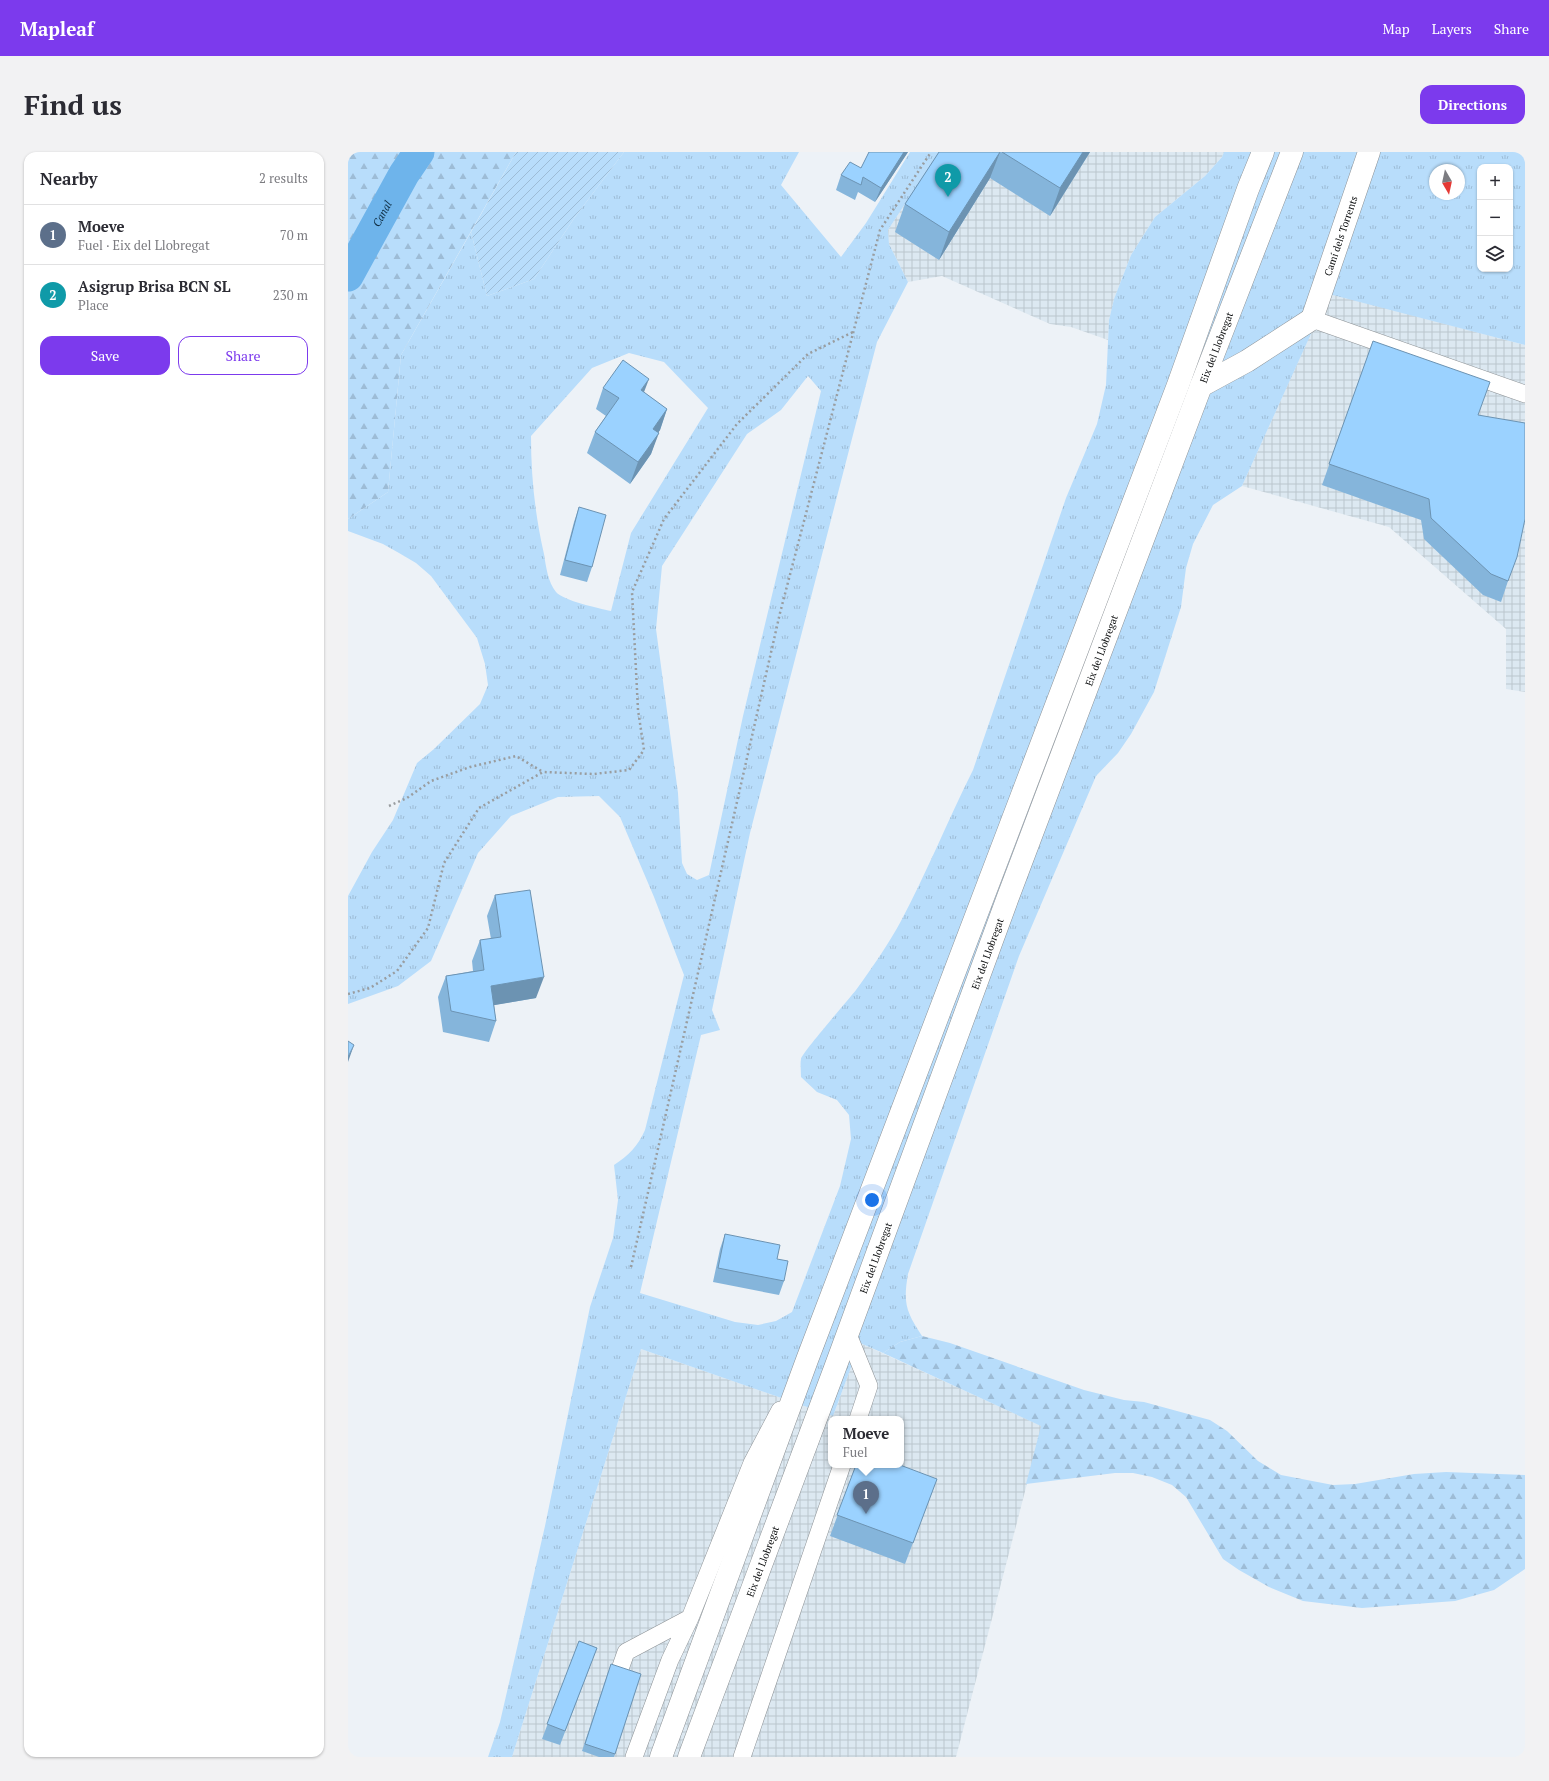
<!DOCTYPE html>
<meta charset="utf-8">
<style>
:root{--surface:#fff;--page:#f2f2f3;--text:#2b2b33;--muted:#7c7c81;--line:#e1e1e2;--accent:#7c3aed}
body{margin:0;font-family:"PT Serif",serif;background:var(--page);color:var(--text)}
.controls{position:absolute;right:12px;top:12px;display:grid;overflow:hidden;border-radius:8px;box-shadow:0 1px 3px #0004}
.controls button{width:36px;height:36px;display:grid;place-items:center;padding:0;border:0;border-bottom:1px solid var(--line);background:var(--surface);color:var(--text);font:20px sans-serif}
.compass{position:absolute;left:1081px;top:12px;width:36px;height:36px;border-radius:50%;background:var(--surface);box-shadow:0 1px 3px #0004;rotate:171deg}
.you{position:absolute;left:524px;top:1048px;width:14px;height:14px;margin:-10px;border:3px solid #fff;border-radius:50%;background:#1a73e8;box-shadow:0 0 0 6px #1a73e833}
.badge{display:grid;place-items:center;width:26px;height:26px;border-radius:50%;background:var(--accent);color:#fff;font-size:13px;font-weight:700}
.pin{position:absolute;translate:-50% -33px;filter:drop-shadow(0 1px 2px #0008)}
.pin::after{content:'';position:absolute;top:21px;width:14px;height:12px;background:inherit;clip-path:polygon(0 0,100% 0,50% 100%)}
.popup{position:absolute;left:480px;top:1264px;width:76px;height:52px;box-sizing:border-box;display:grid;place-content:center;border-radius:8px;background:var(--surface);filter:drop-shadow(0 1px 3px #0005);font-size:13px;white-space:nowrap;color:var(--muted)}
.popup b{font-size:15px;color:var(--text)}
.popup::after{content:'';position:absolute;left:50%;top:100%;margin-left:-8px;border:8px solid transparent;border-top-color:var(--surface)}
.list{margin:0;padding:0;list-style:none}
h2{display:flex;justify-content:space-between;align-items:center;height:52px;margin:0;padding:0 16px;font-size:17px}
h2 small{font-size:13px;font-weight:400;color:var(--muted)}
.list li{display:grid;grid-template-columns:26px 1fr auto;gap:12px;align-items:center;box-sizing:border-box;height:60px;padding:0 16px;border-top:1px solid var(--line)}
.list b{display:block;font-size:15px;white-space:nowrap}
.list p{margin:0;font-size:13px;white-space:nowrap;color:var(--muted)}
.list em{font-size:13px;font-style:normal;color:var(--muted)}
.actions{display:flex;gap:8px;padding:12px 16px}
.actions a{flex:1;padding:9px 0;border:1px solid var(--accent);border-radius:12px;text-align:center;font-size:14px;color:var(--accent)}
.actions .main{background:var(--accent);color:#fff}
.icon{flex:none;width:22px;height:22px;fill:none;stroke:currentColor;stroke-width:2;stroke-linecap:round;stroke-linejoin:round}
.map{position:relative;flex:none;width:1177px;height:1605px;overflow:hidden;border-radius:12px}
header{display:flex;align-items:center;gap:24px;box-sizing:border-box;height:56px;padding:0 20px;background:var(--accent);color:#fff}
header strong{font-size:19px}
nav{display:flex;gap:22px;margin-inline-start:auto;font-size:14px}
.intro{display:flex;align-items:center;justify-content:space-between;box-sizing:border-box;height:96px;padding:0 24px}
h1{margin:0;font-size:28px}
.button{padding:10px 18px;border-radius:12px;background:var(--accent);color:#fff;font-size:14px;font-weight:700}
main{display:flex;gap:24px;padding:0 24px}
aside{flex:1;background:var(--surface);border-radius:12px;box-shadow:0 1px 3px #0004}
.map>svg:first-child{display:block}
</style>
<header>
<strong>Mapleaf</strong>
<nav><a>Map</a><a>Layers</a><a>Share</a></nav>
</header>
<div class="intro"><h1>Find us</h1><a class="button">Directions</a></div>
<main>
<aside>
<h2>Nearby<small>2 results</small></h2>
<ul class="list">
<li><span class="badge" style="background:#5c6f8a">1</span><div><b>Moeve</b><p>Fuel · Eix del Llobregat</p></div><em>70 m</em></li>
<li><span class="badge" style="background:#0f9aa8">2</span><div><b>Asigrup Brisa BCN SL</b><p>Place</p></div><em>230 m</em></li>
</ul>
<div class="actions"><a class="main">Save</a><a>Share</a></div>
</aside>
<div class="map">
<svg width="1177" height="1605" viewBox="0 0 1177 1605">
<defs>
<pattern id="industrial-grid" width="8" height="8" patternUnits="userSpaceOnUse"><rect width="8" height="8" fill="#dce8f1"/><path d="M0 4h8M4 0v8" fill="none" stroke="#bbc6cd"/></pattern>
<pattern id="grass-tufts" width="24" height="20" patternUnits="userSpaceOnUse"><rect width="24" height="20" fill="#b8ddfb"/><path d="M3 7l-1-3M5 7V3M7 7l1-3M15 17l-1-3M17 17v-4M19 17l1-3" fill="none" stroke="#9dbcd6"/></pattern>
<pattern id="forest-firs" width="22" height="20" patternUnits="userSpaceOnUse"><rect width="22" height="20" fill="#b8ddfb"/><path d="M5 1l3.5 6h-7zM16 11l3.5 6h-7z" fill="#9dbcd6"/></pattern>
<pattern id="garden-furrows" width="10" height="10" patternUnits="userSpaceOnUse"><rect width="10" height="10" fill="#b8ddfb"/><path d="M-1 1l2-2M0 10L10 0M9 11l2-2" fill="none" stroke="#9dbcd6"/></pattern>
</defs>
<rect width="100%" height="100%" fill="#edf2f7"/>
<path fill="url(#industrial-grid)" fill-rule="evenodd" d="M591 0H876L874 5 857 24 807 65 783 103 766 147 761 168 760 188 723 175 702 172 594 124 560 130 541 92 540 78Z
M981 141 1177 193V540L1158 537V477L1041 375 894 334Z
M512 1191 694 1274 608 1605H164L293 1197 485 1264ZM483 1267H553V1313H483Z"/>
<path fill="url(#grass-tufts)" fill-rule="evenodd" d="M276 0H451L433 33 493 105 518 71 562 0H591L540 78 541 92 560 130 529 190 402 681 364 858 372 878 353 883 292 1141 387 1170 410 1173 428 1169 444 1160 492 1034 503 987 501 963 489 948 469 940 453 925C453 919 452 912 453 907 454 901 500 848 508 838 524 816 540 793 553 769 579 720 600 668 625 618L718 346 749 272 758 233 761 168 766 147 783 103 807 65 857 24 874 5 876 0H1177V193L981 142 894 334 865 353 845 392 838 416 833 455 806 540 783 582 770 601 748 624 671 804 560 1122C555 1151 558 1160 574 1184L552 1190 535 1201 512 1191 485 1264 293 1197 164 1605H140L152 1570 197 1374 242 1155 265 1086 270 1048 266 1013C280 1004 290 994 297 978L336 823 306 745 272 665 251 644 210 645 163 664 130 701 83 809 50 834 0 852V744L24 700 45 668 69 611 86 597 132 552 140 533 137 512 129 486 83 424 68 411 51 401 35 392 0 379V367L40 340 53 203 123 80 139 144 186 127 227 65ZM1132 15H1162V117H1132ZM1087 18H1111V42H1087ZM281 201 316 210 360 256 283 381 263 459C250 456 216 449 208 440 200 430 198 415 196 402 187 363 183 324 183 284L244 216ZM460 224 473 239 395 564 361 723 349 728 339 722 334 711 330 641 308 477 314 414 399 282 433 258Z"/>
<path fill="url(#forest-firs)" d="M0 0H168L53 203 40 340 0 367Z
M574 1184 602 1191 736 1238 776 1248 796 1250 862 1268 879 1279 910 1309 933 1323 985 1333 1007 1332 1066 1322 1098 1320 1177 1323V1417L1146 1438 1107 1449 1014 1456 955 1449 921 1435 891 1418 875 1407 838 1345 824 1333 804 1325 785 1321H767L678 1332 693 1274 535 1201 552 1190Z"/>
<path fill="url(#garden-furrows)" d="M168 0H276L227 65 186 127 139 144 123 80Z"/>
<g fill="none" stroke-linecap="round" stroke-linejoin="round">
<path stroke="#6eb4eb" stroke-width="31" id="s1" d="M0 124 56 22 71 0"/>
<g stroke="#8d9296" stroke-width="18">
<path id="service" d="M964 167 1177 242
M499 1180 521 1234 510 1267
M265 1537 278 1500 342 1466
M286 1605 322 1508 342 1466 404 1311 432 1258
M394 1605 494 1313"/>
</g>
<g stroke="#8d9296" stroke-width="23">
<g id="minor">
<path id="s2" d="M964 167 1021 0"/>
</g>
</g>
<g stroke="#8d9296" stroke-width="23">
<g id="trunk">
<path d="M853 234 899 209 964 167"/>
<path d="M313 1605 459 1208 830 233 900 37 915 0"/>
<path id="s3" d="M341 1605 487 1216 660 745 853 234 944 0"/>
</g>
</g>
<path stroke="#999da0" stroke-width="2.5" stroke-dasharray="2 3" stroke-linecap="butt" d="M41 654 59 646 83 629 122 615 168 604 195 620
M0 842 22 836 49 819 80 776 96 711 131 656 195 620 246 622 281 618 296 598 290 558 284 440 316 367 389 272 460 202 505 180
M283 1115 432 461 532 78 583 0"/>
<use href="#service" stroke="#fff" stroke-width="17"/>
<use href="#minor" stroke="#fff" stroke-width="22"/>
<use href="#trunk" stroke="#fff" stroke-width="22"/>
</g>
<path fill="#85b5db" d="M521 0H560L527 50 510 40 507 48 488 38 493 23 513 16Z
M591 0H742L702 64 642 26 591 108 547 80 557 52Z
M1025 189 1130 263 1160 429 1153 450 1135 443 1076 387 1073 368 974 333Z
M255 236 296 241 319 257 312 278 310 281 303 302 282 332 239 301 247 280 258 264 248 257Z
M231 355 244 415 239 430 212 423 226 370Z
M147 743 188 846 146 853 148 869 141 890 95 880 90 845 98 824 125 819 124 809 132 788 143 787 139 764Z
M377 1082 429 1107 436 1129 431 1143 365 1130 372 1097Z
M508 1313 589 1327 557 1412 482 1384Z
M231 1489 249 1496 212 1593 194 1587Z
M260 1520 293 1522 266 1605H251L234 1599Z"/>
<path fill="#6c93b2" d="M556 0H560L527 50 533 36Z
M652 0 642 26 591 108 601 80Z
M735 0H742L702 64 712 36Z
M301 227 293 248V238Z
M319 257 312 278 298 298 305 277Z
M311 281 303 302 282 332 290 310Z
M196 825 188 846 135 855 143 834Z
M6 893 0 910V905Z"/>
<path fill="#9bd2ff" stroke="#6c93b2" d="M521 0H556L533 36 515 25 513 33 493 23 502 10 513 16Z
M591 0H652L601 80 557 52Z
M654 0H735L712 36Z
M1025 189 1142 230 1130 263 1177 271V367L1169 405 1160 429 1143 422 1083 366 1081 347 981 312Z
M275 208 301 227 293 238 319 257 305 277 311 281 290 310 247 280 271 246 255 236Z
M231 355 258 363 244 415 217 408Z
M182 738 196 825 143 834 148 869 103 859 98 824 136 818 132 788 153 785 147 743Z
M0 889 6 893 0 905Z
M377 1082 432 1093 429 1107 440 1109 436 1129 370 1116Z
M508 1313H552L589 1327 565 1391 489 1363Z
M231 1489 249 1496 217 1579 199 1572Z
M263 1512 293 1522 267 1602 237 1592Z"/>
<g text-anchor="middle" stroke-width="3" stroke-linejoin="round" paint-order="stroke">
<g font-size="10" fill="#0b0d0e" stroke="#fff">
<text dy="4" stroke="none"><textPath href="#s2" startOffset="88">Camí dels Torrents</textPath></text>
<text dy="4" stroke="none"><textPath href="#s3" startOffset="1505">Eix del Llobregat</textPath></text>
<text dy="4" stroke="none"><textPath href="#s3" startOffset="1181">Eix del Llobregat</textPath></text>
<text dy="4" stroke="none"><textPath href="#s3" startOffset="857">Eix del Llobregat</textPath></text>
<text dy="4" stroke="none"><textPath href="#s3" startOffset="533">Eix del Llobregat</textPath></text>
<text dy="4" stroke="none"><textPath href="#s3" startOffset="209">Eix del Llobregat</textPath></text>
</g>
<g font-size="11" font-style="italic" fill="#0f2e44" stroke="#fff">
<text dy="4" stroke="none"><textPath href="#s1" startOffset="71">Canal</textPath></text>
</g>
</g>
</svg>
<div class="controls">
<button>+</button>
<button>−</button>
<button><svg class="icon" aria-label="layers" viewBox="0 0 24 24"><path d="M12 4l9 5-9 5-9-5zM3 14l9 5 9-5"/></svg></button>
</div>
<svg class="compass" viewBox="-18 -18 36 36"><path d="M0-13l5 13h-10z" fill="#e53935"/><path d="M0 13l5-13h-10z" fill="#7c7c81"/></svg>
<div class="you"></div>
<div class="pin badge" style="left:518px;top:1362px;background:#5c6f8a">1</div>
<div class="popup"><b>Moeve</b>Fuel</div>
<div class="pin badge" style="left:600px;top:45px;background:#0f9aa8">2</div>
</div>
</main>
